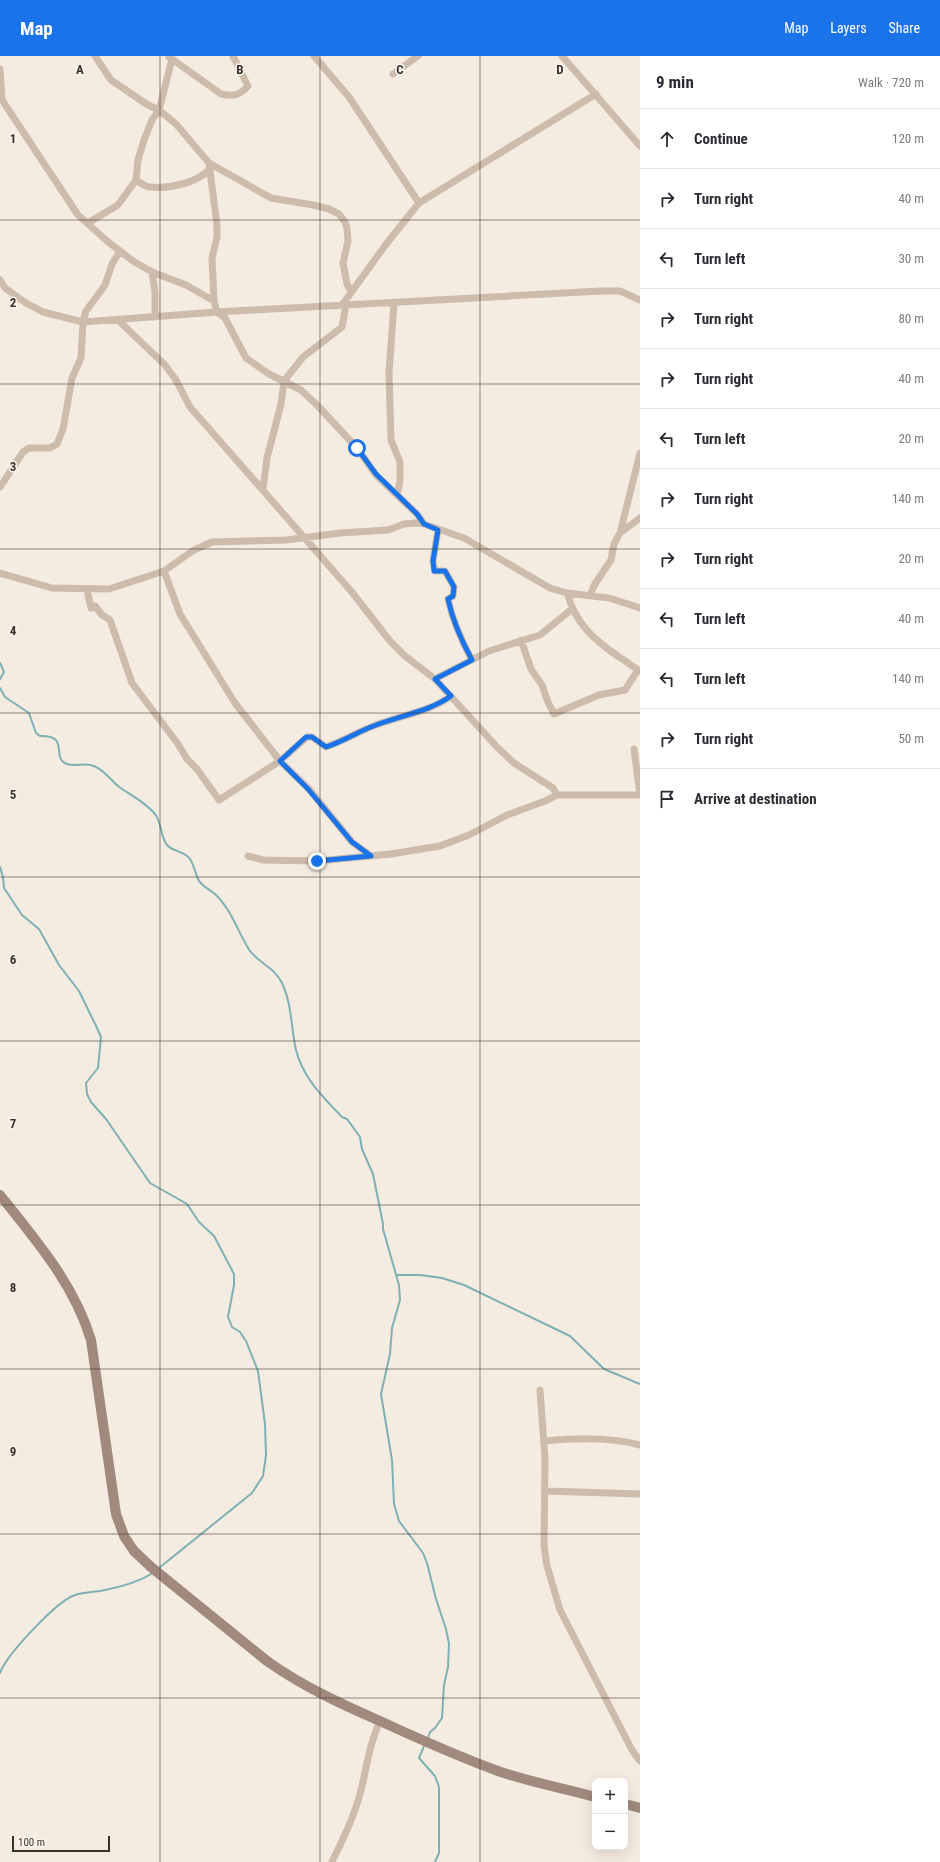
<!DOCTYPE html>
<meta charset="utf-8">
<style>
:root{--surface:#fff;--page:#f2f2f3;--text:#2b2b33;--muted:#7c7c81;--line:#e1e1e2;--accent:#1a73e8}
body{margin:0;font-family:"Roboto Condensed",sans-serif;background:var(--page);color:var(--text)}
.controls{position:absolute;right:12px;bottom:12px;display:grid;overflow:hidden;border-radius:8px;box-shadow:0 4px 16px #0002}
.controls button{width:36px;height:36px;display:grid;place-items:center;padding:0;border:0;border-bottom:1px solid var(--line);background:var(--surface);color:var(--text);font:20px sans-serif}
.scale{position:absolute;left:12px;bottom:10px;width:98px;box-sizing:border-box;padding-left:4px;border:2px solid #3b302b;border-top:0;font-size:11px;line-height:14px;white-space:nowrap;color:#3b302b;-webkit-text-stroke:3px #fbf5ee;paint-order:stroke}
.stop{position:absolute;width:12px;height:12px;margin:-9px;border:3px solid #1a73e8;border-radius:50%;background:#fff}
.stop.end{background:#1a73e8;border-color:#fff;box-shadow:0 1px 4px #0008}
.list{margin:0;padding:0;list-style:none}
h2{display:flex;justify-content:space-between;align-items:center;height:52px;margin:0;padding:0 16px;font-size:17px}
h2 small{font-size:13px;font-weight:400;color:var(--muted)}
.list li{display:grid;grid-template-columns:26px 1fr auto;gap:12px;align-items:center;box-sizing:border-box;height:60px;padding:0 16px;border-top:1px solid var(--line)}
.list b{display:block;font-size:15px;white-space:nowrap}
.list em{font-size:13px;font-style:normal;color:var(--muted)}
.icon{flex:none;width:22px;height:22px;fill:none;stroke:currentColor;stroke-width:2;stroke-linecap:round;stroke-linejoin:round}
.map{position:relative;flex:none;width:640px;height:1806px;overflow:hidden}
header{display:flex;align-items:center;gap:24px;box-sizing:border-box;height:56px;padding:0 20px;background:var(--accent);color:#fff}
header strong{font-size:19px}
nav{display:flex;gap:22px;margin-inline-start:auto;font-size:14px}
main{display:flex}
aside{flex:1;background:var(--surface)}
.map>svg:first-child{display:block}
</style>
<header>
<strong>Map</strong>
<nav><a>Map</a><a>Layers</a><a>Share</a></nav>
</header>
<main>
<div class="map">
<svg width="640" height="1806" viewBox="0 0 640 1806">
<rect width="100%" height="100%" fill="#f4ebe1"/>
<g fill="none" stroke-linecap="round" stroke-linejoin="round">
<path stroke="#7fb0b2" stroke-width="2" d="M0 607 4 616 0 623
M0 632 5 641 29 657 36 677 40 680C71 679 50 702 67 708 75 711 85 706 94 710 104 714 111 724 119 731 132 740 145 746 155 758 162 767 160 780 167 789 173 796 185 795 190 803 194 809 195 816 198 823 202 831 209 833 215 838 232 854 238 877 250 895 259 907 275 912 282 927 292 948 291 972 296 994 303 1022 323 1041 342 1061L347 1063 360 1081 362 1093 373 1118 383 1168V1173L399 1229 400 1244 392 1272 390 1298 381 1338 392 1404 394 1448 399 1465 423 1497 427 1507 436 1543 446 1573 449 1588 448 1611 444 1629 442 1662 435 1672 430 1676 428 1682
M0 811 3 821 4 832 22 859 39 873 59 909 79 935 97 972 101 981 98 1012 86 1027 87 1038 91 1046 106 1063 150 1127 187 1148 199 1166 214 1180 234 1218V1229L228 1261 232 1271 240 1276 246 1285 258 1315 265 1368 266 1399 263 1420 252 1437 159 1512
M397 1219H420L442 1222 464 1229 570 1280 604 1313 640 1328
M0 1617C7 1598 57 1545 75 1539 83 1536 92 1536 100 1535 116 1532 140 1526 154 1516
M425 1688 419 1702 435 1720 439 1731V1797L435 1806"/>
<path stroke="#cdbbac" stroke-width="7" d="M95 0 111 24 148 49 159 54 176 68 209 107 271 142 313 149 329 153 339 158 345 166 347 172 348 185 343 207 347 228 351 235
M314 0 349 41 419 147
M562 0 640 90
M169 1 221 38C233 41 240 39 248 30L233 0
M172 3 159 54 152 64 144 84 138 104 136 124C141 127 145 131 150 131 169 133 197 127 210 113
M0 13 2 44 78 159 107 185 133 205 152 216 186 229 214 245
M393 18 418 0
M209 107 217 169V181L212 202 214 245 217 256 225 262 246 302 269 318 301 334 317 349 357 392 376 419 417 458 424 468 464 482 550 532 567 537 609 542 640 552
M88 167 118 149 136 124
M152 216 155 236V261
M0 224 5 232 26 247 43 256 83 266 217 256 601 235H620L640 244
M394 247 389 317 391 384 400 406V425L397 439
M342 249 387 187 419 147 596 38
M118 264 165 309 176 324 190 351 351 535 390 585 405 600 435 623 497 691 514 707 553 732 557 739
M0 431 23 396 29 392H50L57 388 63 373 72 322 81 302 83 266 86 255 105 229 112 208 120 195
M263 433 267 402 281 348 284 325 303 301 342 271 346 249
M438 474 433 505 435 515H445L454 531 453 540 448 543C453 566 461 584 472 604
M620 477 640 397
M164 515 180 558 235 647 280 705 309 733 352 786 371 800
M0 517 52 532 109 533 164 515 194 494 212 486 286 484 340 477 388 474 404 468 415 467 424 468
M87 534 91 552 95 550 102 559 110 564 132 627 178 688 187 703 197 713 219 744 280 705 307 681H312L326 691C344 685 359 675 376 669 402 659 429 656 451 640
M567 537C576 568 593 583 619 601 626 605 633 611 640 615
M590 539 595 528 611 504 614 488 620 477 640 462
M521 584 531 613 542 629 548 646 554 658 599 639 625 634 638 614
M435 623 489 595 540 579 572 553
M634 693 640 739
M248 800 263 804 317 805 391 798 440 790 469 779 507 759 545 745 557 739H640
M540 1334 545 1403 544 1489 547 1510 560 1554 632 1694 640 1705
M544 1385C576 1382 608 1381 640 1389
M546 1435 640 1438
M332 1806C343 1783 355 1759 361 1734 367 1711 369 1688 380 1665"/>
<path stroke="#a18a7d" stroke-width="10" d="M0 1139C36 1184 74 1228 91 1284L116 1458 124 1480 134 1495 151 1511 267 1605C302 1630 341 1648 380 1665 419 1683 457 1700 498 1715 529 1726 563 1732 595 1741
M625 1748 640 1752"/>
</g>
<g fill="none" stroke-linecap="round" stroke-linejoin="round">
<path stroke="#1a73e8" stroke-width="5" d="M317 805 371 800 352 786 308 733 280 705 306 681H312L326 691C344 685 359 675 376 669 402 659 428 656 451 640L435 623 472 604C461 584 453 566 448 543L453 540 454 531 445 515H434L433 505 438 474 424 468 417 458 376 418 357 392"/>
</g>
<path fill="none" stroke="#3b302b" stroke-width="1" stroke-opacity="0.55" d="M160 0V1806M320 0V1806M480 0V1806M0 164H640M0 328H640M0 493H640M0 657H640M0 821H640M0 985H640M0 1149H640M0 1313H640M0 1478H640M0 1642H640"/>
<g font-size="13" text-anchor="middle" font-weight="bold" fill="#3b302b" stroke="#fbf5ee" stroke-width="3" stroke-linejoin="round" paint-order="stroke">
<text x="80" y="18">A</text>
<text x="240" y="18">B</text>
<text x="400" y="18">C</text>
<text x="560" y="18">D</text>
<text x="13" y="87">1</text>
<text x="13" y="251">2</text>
<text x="13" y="415">3</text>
<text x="13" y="579">4</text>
<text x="13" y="743">5</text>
<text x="13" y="908">6</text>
<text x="13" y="1072">7</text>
<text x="13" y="1236">8</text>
<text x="13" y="1400">9</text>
</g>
</svg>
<div class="controls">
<button>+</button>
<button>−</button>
</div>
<div class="scale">100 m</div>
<div class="stop" style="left:357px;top:392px"></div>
<div class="stop end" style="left:317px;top:805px"></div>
</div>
<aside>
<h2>9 min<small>Walk · 720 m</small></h2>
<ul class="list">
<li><svg class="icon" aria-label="ahead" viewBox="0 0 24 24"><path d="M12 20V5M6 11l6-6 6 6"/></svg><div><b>Continue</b></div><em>120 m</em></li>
<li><svg class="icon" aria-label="right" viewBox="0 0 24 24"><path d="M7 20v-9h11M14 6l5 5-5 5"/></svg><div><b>Turn right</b></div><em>40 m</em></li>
<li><svg class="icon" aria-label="left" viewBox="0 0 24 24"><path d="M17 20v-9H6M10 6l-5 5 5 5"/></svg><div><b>Turn left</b></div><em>30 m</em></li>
<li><svg class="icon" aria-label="right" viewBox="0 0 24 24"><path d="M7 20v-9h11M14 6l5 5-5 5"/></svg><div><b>Turn right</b></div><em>80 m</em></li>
<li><svg class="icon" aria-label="right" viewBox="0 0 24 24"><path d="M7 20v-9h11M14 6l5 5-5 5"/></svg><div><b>Turn right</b></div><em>40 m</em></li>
<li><svg class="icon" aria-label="left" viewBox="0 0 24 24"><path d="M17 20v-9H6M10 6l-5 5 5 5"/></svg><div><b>Turn left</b></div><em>20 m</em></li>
<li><svg class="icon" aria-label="right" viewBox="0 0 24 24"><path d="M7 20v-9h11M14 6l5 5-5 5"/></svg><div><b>Turn right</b></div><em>140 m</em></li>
<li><svg class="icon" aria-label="right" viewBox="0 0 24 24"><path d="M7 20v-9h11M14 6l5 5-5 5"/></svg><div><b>Turn right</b></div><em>20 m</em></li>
<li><svg class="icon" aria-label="left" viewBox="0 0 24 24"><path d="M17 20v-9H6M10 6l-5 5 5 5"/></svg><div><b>Turn left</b></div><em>40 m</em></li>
<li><svg class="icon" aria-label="left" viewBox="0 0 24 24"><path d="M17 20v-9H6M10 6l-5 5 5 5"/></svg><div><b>Turn left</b></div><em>140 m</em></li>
<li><svg class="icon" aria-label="right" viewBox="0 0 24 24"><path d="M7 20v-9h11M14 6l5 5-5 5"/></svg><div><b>Turn right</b></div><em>50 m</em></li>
<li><svg class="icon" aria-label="arrive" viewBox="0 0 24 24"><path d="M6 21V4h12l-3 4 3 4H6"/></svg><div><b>Arrive at destination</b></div></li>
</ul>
</aside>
</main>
